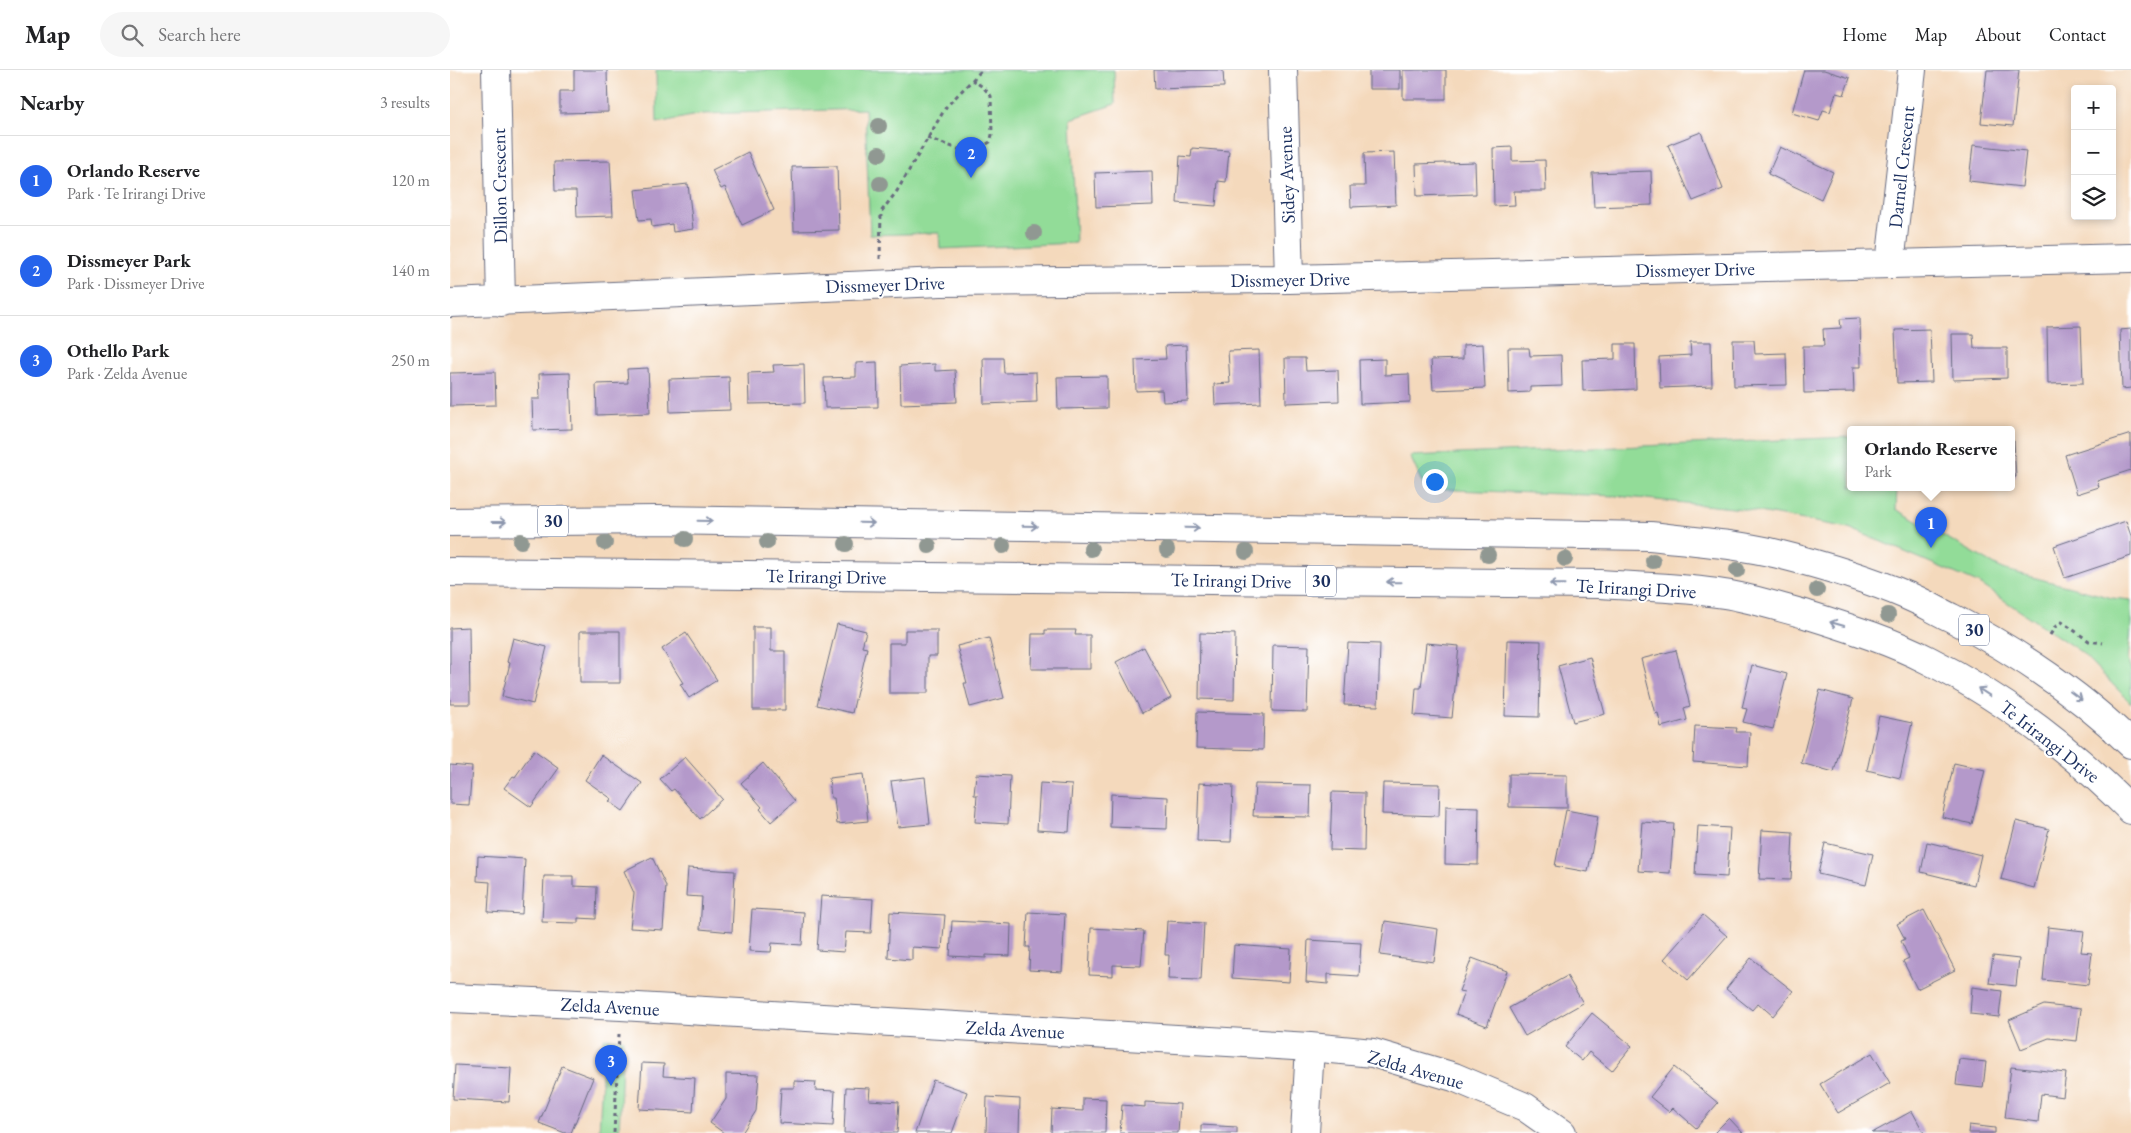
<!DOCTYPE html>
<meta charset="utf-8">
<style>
:root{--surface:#fff;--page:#f6f6f6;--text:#202124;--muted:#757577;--line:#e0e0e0;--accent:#2563eb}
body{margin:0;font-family:"EB Garamond",serif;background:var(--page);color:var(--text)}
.controls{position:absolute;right:15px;top:15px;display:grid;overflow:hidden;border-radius:5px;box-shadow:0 2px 8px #0003}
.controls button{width:45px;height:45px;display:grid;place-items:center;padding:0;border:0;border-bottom:1px solid var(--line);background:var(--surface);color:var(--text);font:25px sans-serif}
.you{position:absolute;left:984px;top:411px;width:18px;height:18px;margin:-12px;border:4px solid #fff;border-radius:50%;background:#1a73e8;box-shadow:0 0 0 8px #1a73e833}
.badge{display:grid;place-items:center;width:32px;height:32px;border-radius:50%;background:var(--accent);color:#fff;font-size:16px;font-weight:700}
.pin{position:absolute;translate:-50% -41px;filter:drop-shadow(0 1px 2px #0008)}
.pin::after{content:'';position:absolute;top:26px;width:18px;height:15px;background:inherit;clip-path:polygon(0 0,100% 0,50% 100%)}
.popup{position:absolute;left:1397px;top:356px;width:168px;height:65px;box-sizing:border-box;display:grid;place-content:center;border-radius:5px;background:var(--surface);filter:drop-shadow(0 1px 4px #0005);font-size:16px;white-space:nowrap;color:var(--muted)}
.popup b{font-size:19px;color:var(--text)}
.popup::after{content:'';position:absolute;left:50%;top:100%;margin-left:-10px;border:10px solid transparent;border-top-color:var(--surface)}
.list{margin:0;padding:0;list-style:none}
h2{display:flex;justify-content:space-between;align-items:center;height:65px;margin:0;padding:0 20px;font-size:21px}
h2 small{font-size:16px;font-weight:400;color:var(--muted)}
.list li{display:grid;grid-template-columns:32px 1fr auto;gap:15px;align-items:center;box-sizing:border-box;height:90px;padding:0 20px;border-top:1px solid var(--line)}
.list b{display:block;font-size:19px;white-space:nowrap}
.list p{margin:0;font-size:16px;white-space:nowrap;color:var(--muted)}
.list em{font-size:16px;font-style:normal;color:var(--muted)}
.icon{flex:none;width:28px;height:28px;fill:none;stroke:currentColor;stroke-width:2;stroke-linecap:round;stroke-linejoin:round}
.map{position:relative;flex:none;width:1681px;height:1063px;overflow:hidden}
header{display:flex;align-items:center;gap:30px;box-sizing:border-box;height:70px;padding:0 25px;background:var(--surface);border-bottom:1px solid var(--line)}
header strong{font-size:24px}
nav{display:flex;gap:28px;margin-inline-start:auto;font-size:18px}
.search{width:350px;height:45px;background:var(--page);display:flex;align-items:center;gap:12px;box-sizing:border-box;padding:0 18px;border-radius:28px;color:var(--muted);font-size:19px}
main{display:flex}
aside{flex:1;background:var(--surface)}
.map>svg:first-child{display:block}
</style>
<header>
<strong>Map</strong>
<div class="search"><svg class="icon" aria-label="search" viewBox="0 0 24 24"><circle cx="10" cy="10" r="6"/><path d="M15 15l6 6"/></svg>Search here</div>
<nav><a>Home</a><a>Map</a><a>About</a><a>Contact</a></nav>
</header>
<main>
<aside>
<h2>Nearby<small>3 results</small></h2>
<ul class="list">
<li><span class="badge">1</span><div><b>Orlando Reserve</b><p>Park · Te Irirangi Drive</p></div><em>120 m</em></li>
<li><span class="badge">2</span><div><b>Dissmeyer Park</b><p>Park · Dissmeyer Drive</p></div><em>140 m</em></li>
<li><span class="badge">3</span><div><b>Othello Park</b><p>Park · Zelda Avenue</p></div><em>250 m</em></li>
</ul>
</aside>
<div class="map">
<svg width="1681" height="1063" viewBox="0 0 1681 1063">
<rect width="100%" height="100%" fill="#fff"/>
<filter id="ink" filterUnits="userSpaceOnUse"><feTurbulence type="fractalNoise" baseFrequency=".02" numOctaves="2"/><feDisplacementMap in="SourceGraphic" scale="10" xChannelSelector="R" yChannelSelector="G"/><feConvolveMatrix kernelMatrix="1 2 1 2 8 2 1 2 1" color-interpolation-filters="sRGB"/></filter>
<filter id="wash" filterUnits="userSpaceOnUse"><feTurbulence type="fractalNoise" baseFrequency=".0096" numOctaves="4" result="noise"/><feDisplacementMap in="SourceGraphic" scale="20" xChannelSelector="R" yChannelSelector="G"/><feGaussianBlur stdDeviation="1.12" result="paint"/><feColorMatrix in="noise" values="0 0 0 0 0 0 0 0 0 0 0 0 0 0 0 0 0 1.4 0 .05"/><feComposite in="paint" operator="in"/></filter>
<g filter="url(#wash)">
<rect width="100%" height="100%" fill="#f4d9bc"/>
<path fill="#92dc98" stroke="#56867b" d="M206 0H664L665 34 621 49 626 173 490 179 489 163 420 165 415 39 252 44 207 53Z
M1401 367V417H1447L1446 439 1552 499 1662 528 1681 530V559L1678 590 1681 601V633L1631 582 1530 514 1399 458 1293 439 1167 426 975 419 960 386Z
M154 968 173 969 169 1063H149Z"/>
<g id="blocks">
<path fill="#b499ca" d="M124 0H157L158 42 110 43V21H124Z
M704 0H773L774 17 705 19Z
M919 0H950V19H919Z
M953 0H996V29H953Z
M1354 0H1374L1400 8 1394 25 1386 23 1380 42 1373 40 1369 51 1342 43Z
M1537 0H1569L1563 56 1531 53Z
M1251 62 1273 119 1243 131 1218 75Z
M1523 75 1576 81 1572 117 1519 111Z
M1062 77V91L1095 90 1096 121H1064L1065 135 1044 136 1043 78Z
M1330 77 1383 102 1371 129 1318 104Z
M742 78 779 81 776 112 768 111 766 136 727 133 730 86 741 87Z
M298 82 324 140 292 155 275 117 271 119 262 100Z
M944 82 946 135 901 137 900 116H915L914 83Z
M160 91 163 146 127 147 126 121H105L104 92Z
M1025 92 1026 124 967 126 966 94Z
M387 96 389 160 344 161 342 97Z
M702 101 703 135 646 137 645 103Z
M1201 101 1202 135 1144 137 1142 103Z
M238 114 243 159 223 162 222 154 202 157 201 149 189 150 185 120Z
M1410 248 1411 297H1403L1404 322 1354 323 1353 276H1374L1373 259 1391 258 1390 249Z
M1631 256 1633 313 1598 314 1597 257Z
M1480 259 1482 312 1447 313 1445 260Z
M1681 259V318L1672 319 1670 260Z
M1502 264H1523L1524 278H1557V308L1503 310Z
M1283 270H1304L1305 284 1336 283 1337 315 1284 316Z
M1240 272H1261L1262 316 1210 318 1209 287 1241 285Z
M1033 274 1035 318 983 320 981 290 1013 289V275Z
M1165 274H1185L1186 319 1133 321 1132 290 1165 289Z
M736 275 738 331 713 332 712 320 686 321 685 290 716 289 715 276Z
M1058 278H1079L1080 286 1111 285 1112 316 1080 317V322L1059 323Z
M809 280 811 333 765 335 764 314 780 313 778 281Z
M533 288H553L554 303 586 302 587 332 534 334Z
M835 288H855L856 301 888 300 889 331 836 333Z
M935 289V305L959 304 960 332 910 334 909 290Z
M427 292 428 337 375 338 374 308 406 307V293Z
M354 294 355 333 299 334 298 303 324 302 323 295Z
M485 294V301L505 300 507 332 451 334 450 296Z
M198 298 200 343 147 345 146 314 178 313 177 299Z
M45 302 46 335 0 336V303Z
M120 303 122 359 83 360 82 329H90L89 304Z
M657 306V338L608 339 607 307Z
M279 307 280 340 220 342 219 309Z
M1681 364V400L1647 411 1649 417 1627 424 1615 385Z
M1561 371H1564L1566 407H1561Z
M1676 451 1681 466V486L1615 508 1604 476Z
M387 554 416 561 412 577 417 578 402 643 367 635Z
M19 557 20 634H0V558Z
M303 557H321V581H335V640H303Z
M455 560H487V586H478V623H439V573H455Z
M595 560H626L625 565H640V599H581L582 564H595Z
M130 561H170V613H130Z
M236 563 267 610 239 628 230 614 233 613 212 579Z
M750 563 785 564 784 630 749 629Z
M63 568 97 577 83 634 52 626 60 593 57 592Z
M539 568 554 628 520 637 514 613H517L507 576Z
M1057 570 1091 571 1089 647 1055 646Z
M898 573 930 574 928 636 894 635Z
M976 573 1009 576 1002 648 964 645 966 618H971Z
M823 575 859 576 857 642 822 641Z
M694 577 721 628 692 643 666 592Z
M1226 580 1240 636 1234 638 1237 650 1211 657 1208 643 1205 644 1191 589Z
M1140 587 1155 644 1123 652 1108 596Z
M1302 595 1337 604 1323 659 1293 652 1297 639 1292 638Z
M1370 620 1403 629 1384 702 1351 693Z
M747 642 814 644 813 680 746 678Z
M1429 646 1462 653 1450 708 1417 700Z
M1245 656 1287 658 1286 662H1300L1298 696 1243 692Z
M84 680 109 698 81 737 54 718 63 706 65 707Z
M151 685 192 713 173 741 159 731 162 729 135 710Z
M235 687 272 729 250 749 224 719 221 721 210 709Z
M313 693 345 731 321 752 310 739 312 737 291 713Z
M1504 693 1535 700 1522 754 1492 747Z
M0 695 22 697 19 735 0 734Z
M413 704 418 751 387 754 384 728H381L379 708Z
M526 704 560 706 558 754 525 752 527 725H524Z
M1059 704 1117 705V738L1059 737Z
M475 707 480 754 448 757 441 711Z
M590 713 622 715 619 762 587 760Z
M749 713 783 715 781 772 747 771Z
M933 713 990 714 989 746 932 744Z
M805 714 861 715 860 747 803 746Z
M882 722 915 723 914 781 880 780Z
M661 724 718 727 717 759 660 757Z
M996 736 1029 737 1028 795 995 794Z
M1116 740 1148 746 1138 802 1105 796Z
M1566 751 1599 759 1584 818 1551 809Z
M1192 752 1224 754 1220 803 1188 801Z
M1248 756 1280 758 1277 807 1245 805Z
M1312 760 1343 762 1341 810 1309 809Z
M1477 772 1531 785 1524 815 1471 802Z
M1375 773 1423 784 1416 815 1368 804Z
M28 786 75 789 72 844 38 842 40 812 27 811Z
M202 787 216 816 213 860 180 858 184 823 174 801Z
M238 798 285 801 282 862 250 859 252 827 236 826Z
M94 806H123V816L147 817 146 849 128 848V853L92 852Z
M371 826 423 829 421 863 396 862 394 882 367 880Z
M302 839 354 842 352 875 322 873 321 882 299 881Z
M1474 840 1505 900 1467 919 1453 891 1459 888 1451 871 1455 869 1447 854Z
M440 842 495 845 492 879 462 877V890L438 888Z
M578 842 615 844 612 902 579 900 580 877H576Z
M1253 845 1277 866 1238 910 1214 889Z
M502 851 561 854 560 886 536 885V888L500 886Z
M717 851 754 853 751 910 718 909 719 885H715Z
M935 851 988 859 984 892 930 885Z
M1598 857 1634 861 1631 882 1642 883 1638 915 1593 910Z
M641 858 694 861 691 896 663 895V906L639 905Z
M858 870 911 873 909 906 878 904V914L856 912Z
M784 875 841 879 839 912 782 908Z
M1543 886 1569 889 1566 916 1539 913Z
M1022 888 1057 901 1037 956 1006 944 1014 922 1009 921Z
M1301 888 1343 921 1323 946 1308 933 1302 940 1276 919Z
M1117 906 1133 933 1075 966 1059 938Z
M1522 917 1552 921 1549 947 1520 944Z
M1594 935 1631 939 1627 971 1599 968 1571 979 1559 950Z
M1142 943 1182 976 1162 1001 1139 982 1132 991 1115 977Z
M1422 983 1440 1013 1388 1043 1370 1014Z
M1509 989 1536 992 1533 1018 1506 1015Z
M192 993 214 994 213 1006 245 1008 243 1042 189 1039Z
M5 995 61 998 59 1032 3 1029Z
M112 996 143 1008 121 1063H115L89 1053Z
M1224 997 1268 1033 1246 1058 1223 1038 1219 1042 1200 1027Z
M1561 997 1616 1003 1613 1027 1591 1024 1588 1052 1555 1048Z
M276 1004 309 1005 306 1041 292 1063H274L260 1053 276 1029Z
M483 1010 517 1022 502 1063H465Z
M344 1011 366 1012 365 1020 385 1021 383 1056 329 1053 331 1018H344Z
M396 1017 420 1018 419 1030 449 1032 447 1063H394Z
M537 1027 570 1029 569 1063H536Z
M633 1028 656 1029 655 1063H601L602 1039 633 1041Z
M695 1032 730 1034 728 1063H670L672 1035 695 1037Z
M1462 1041 1474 1063H1422Z
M1279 1048 1293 1063H1264Z
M751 1055 787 1057V1063H751Z
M1519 1055 1545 1058V1063H1518Z"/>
</g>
</g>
<g filter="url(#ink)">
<use href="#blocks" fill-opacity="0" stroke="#676a7f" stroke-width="1"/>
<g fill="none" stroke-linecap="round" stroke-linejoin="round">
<g stroke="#676a7f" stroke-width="30">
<path id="street" d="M46 0 51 232
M833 0 839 209
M1440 194 1462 0
M0 233 491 212 839 209 1681 188
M0 928 171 936 860 977 923 983 1004 1007 1075 1037 1112 1063
M855 1063 860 977"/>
</g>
<g stroke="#676a7f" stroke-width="30">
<path id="primary" d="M0 452 206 450 1200 466C1243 471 1286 474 1328 484 1372 495 1416 508 1458 526 1473 532 1487 541 1502 548 1567 582 1628 622 1681 674
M0 502 1150 514C1191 517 1233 517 1274 524 1301 528 1328 537 1355 544 1396 557 1439 570 1478 590 1554 628 1621 680 1681 740"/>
</g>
<path stroke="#676a7f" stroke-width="3" stroke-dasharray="4 4" stroke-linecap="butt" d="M477 68 517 82 529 79 540 72 542 65 541 26 533 17 522 10
M430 189 431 142 447 121 496 37 532 0
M1600 565 1605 557 1612 552 1639 571 1653 573
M164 1063 169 964"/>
<use href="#street" stroke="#fff" stroke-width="28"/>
<use href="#primary" stroke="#fff" stroke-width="28"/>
</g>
<g fill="#909892">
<circle cx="429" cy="56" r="8"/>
<circle cx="429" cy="84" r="8"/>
<circle cx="430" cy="114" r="8"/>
<circle cx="584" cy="163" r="8"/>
<circle cx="235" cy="469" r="8"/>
<circle cx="71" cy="471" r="8"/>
<circle cx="317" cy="472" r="8"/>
<circle cx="155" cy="473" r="8"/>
<circle cx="396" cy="474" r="8"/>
<circle cx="479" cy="476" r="8"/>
<circle cx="553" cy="476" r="8"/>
<circle cx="641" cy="479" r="8"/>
<circle cx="717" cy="480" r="8"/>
<circle cx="796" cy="482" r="8"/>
<circle cx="1038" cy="485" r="8"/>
<circle cx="1115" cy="489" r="8"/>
<circle cx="1203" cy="491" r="8"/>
<circle cx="1287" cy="500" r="8"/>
<circle cx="1367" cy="520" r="8"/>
<circle cx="1438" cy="545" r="8"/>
</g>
<defs><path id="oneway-shaft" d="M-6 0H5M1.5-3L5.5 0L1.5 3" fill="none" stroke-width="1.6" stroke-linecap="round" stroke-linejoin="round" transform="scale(1.25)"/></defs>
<g stroke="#8d97ae">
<use href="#oneway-shaft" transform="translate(255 451) rotate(1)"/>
<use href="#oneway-shaft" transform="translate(49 452)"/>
<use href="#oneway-shaft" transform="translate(417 453) rotate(1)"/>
<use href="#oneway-shaft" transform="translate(580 456) rotate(1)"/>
<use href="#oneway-shaft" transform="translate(742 458) rotate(1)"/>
<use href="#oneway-shaft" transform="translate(944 512) rotate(-179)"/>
<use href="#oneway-shaft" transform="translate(1107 514) rotate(-179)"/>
<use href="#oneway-shaft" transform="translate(1387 554) rotate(-164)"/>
<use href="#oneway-shaft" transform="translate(1534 622) rotate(-147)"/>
<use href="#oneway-shaft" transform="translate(1626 626) rotate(37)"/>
</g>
</g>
<g text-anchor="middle" stroke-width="4" stroke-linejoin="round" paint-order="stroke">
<g fill="#fff" stroke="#5f6d8e" stroke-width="1">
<rect x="88" y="435.5" width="30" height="31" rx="4"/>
<rect x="856" y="495.5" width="30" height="31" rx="4"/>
<rect x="1509" y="544.5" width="30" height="31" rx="4"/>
</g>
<g font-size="18" font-weight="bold" fill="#1b2f5e">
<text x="103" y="457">30</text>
<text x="871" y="517">30</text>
<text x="1524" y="566">30</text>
</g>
<g font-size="19" fill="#1b2f5e" stroke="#fff">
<text transform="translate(1451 97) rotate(-84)" y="7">Darnell Crescent</text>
<text transform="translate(836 105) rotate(-92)" y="7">Sidey Avenue</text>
<text transform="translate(49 116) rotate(-91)" y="7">Dillon Crescent</text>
<text transform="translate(1245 199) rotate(-1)" y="7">Dissmeyer Drive</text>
<text transform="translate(840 209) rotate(-1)" y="7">Dissmeyer Drive</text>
<text transform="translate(435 214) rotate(-2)" y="7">Dissmeyer Drive</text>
<text transform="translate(376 506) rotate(1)" y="7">Te Irirangi Drive</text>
<text transform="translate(781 510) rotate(1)" y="7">Te Irirangi Drive</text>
<text transform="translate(1186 518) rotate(3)" y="7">Te Irirangi Drive</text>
<text transform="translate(1600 671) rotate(38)" y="7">Te Irirangi Drive</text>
<text transform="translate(160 936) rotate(3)" y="7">Zelda Avenue</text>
<text transform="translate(565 959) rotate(3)" y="7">Zelda Avenue</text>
<text transform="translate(966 999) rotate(16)" y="7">Zelda Avenue</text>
</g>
</g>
</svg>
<div class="controls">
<button>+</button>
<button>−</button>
<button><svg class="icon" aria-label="layers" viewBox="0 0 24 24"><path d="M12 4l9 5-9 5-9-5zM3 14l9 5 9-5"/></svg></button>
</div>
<div class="you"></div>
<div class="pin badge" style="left:1481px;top:478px">1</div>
<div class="popup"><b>Orlando Reserve</b>Park</div>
<div class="pin badge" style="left:521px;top:108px">2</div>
<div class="pin badge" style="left:161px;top:1016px">3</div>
</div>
</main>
